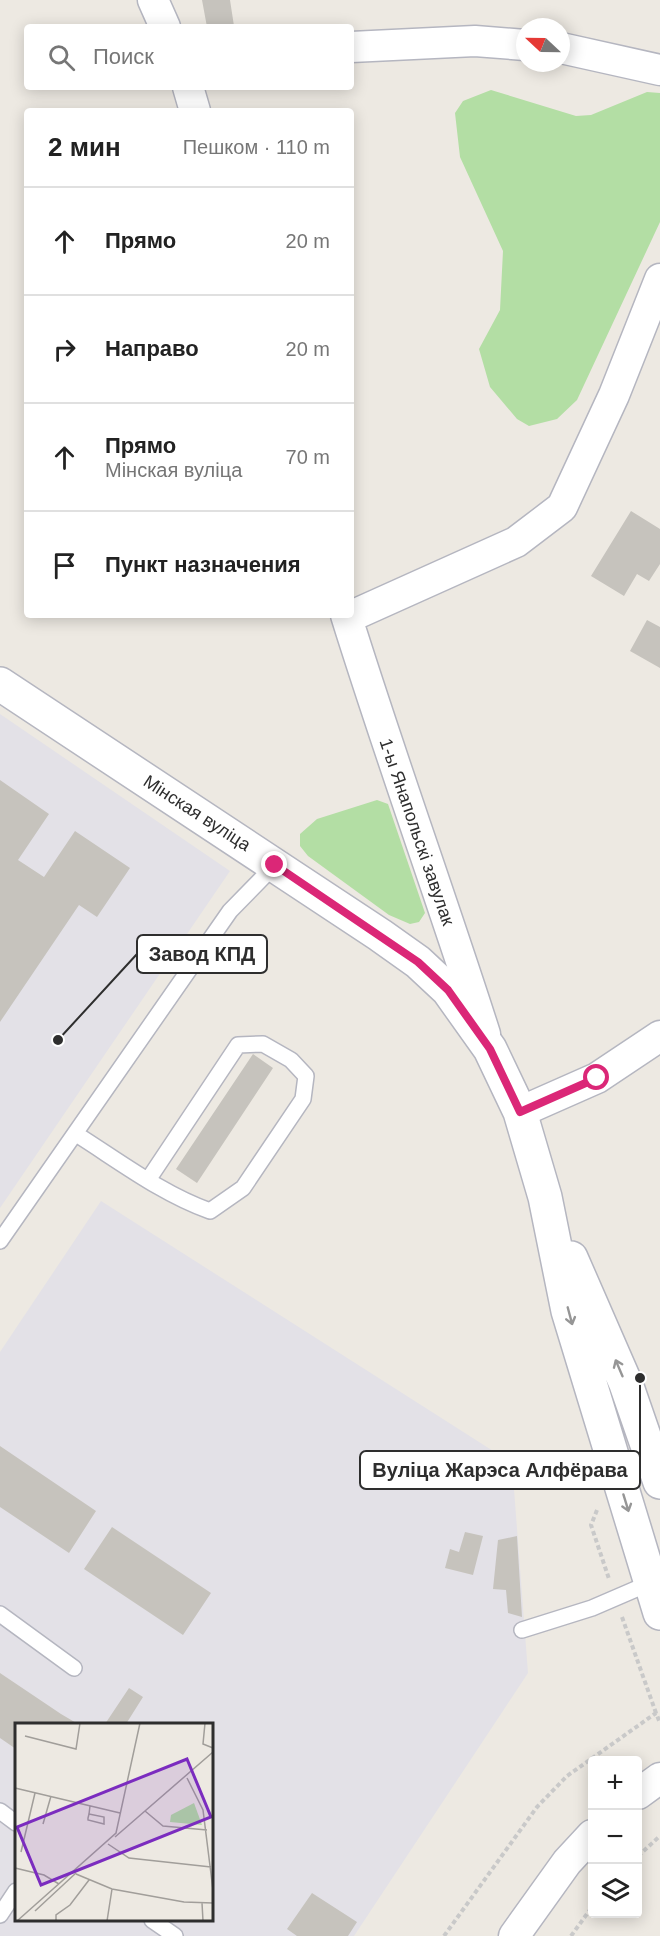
<!DOCTYPE html>
<html lang="ru">
<meta charset="utf-8">
<style>
:root{--surface:#fff;--page:#f2f2f2;--text:#222;--muted:#767676;--line:#e0e0e0}
body{margin:0;font-family:Arial,sans-serif;background:var(--page);color:var(--text)}
.controls{position:absolute;right:18px;bottom:18px;display:grid;overflow:hidden;border-radius:6px;box-shadow:0 3px 15px #0003}
.controls button{width:54px;height:54px;display:grid;place-items:center;padding:0;border:0;border-bottom:2px solid var(--line);background:var(--surface);color:var(--text);font:30px sans-serif}
.compass{position:absolute;left:516px;top:18px;width:54px;height:54px;border-radius:50%;background:var(--surface);box-shadow:0 3px 15px #0003;rotate:292deg}
.stop{position:absolute;width:18px;height:18px;margin:-14px;border:4px solid #db2777;border-radius:50%;background:#fff}
.stop.end{background:#db2777;border-color:#fff;box-shadow:0 2px 6px #0008}
.list{margin:0;padding:0;list-style:none}
h2{display:flex;justify-content:space-between;align-items:center;height:78px;margin:0;padding:0 24px;font-size:26px}
h2 small{font-size:20px;font-weight:400;color:var(--muted)}
.list li{display:grid;grid-template-columns:39px 1fr auto;gap:18px;align-items:center;box-sizing:border-box;height:108px;padding:0 24px;border-top:2px solid var(--line)}
.list b{display:block;font-size:22px;white-space:nowrap}
.list p{margin:0;font-size:20px;white-space:nowrap;color:var(--muted)}
.list em{font-size:20px;font-style:normal;color:var(--muted)}
.icon{flex:none;width:33px;height:33px;fill:none;stroke:currentColor;stroke-width:2;stroke-linecap:round;stroke-linejoin:round}
.map{position:relative;flex:none;width:660px;height:1936px;overflow:hidden}
.search{position:absolute;background:var(--surface);box-shadow:0 3px 15px #0003;left:24px;top:24px;width:330px;height:66px;display:flex;align-items:center;gap:15px;box-sizing:border-box;padding:0 21px;border-radius:6px;color:var(--muted);font-size:22px}
.panel{position:absolute;background:var(--surface);box-shadow:0 3px 15px #0003;left:24px;top:108px;width:330px;height:510px;border-radius:6px}
.map>svg:first-child{display:block}
</style>
<div class="map">
<svg width="660" height="1936" viewBox="0 0 660 1936">
<rect width="100%" height="100%" fill="#ede9e2"/>
<path fill="#e3e1e7" fill-rule="evenodd" d="M0 714 230 871 0 1208Z
M101 1201 512 1463 528 1673 354 1936H0V1352ZM16 1724H212V1920H16Z"/>
<path fill="#b3dea4" d="M491 90 576 116 591 115 647 92 660 93V222L577 400 557 419 529 426 517 419 490 387 479 349 500 310 503 251 460 157 455 113 463 101Z
M377 800 388 804 425 913 419 922 410 924 389 915 308 856 300 846V834L317 819Z"/>
<path fill="#c6c3bd" d="M202 0H230L234 26 207 27Z
M631 511 660 529V564L649 581 637 574 624 596 591 576Z
M647 620 660 627V668L630 651Z
M0 780 49 814 18 860 44 877 75 831 130 868 97 917 79 905 0 1022Z
M253 1054 273 1068 197 1183 176 1169Z
M0 1446 96 1511 69 1553 0 1507Z
M112 1527 211 1593 183 1635 84 1569Z
M465 1532 483 1536 473 1575 445 1568 450 1549 459 1552Z
M517 1536 522 1617 508 1613 506 1590 493 1589 498 1540Z
M0 1673 61 1714 78 1724H16V1749L0 1738Z
M129 1688 143 1697 126 1724H105Z
M312 1893 357 1922 348 1936H297L287 1929Z"/>
<g fill="none" stroke-linecap="round" stroke-linejoin="round">
<g stroke="#b5b6c0" stroke-width="18">
<path id="service" d="M76 1134C119 1161 162 1194 210 1211L243 1188 303 1099 306 1076 291 1060 263 1044 238 1045 148 1180
M0 1241 230 911 275 865
M0 1614 74 1668
M522 1630 592 1608 650 1583
M0 1811 16 1823
M0 1915 16 1891
M152 1920 175 1936"/>
</g>
<g stroke="#b5b6c0" stroke-width="33">
<path id="minor" d="M153 0 165 27
M351 47 475 41 525 45
M561 48 660 70
M188 87 195 111
M346 615C390 756 440 894 485 1034
M347 618 516 542 562 507 614 395 660 279
M520 1112 597 1078 660 1036
M638 1794 660 1778
M514 1936 567 1862 592 1835"/>
</g>
<g stroke="#b5b6c0" stroke-width="36">
<path id="secondary" d="M0 684 380 935 418 962 448 990 490 1049 520 1112 545 1197 568 1311 660 1613
M571 1258 626 1384 660 1482"/>
</g>
<path stroke="#c9c9c9" stroke-width="4" stroke-dasharray="4.5 3" stroke-linecap="butt" d="M597 1510 591 1525 609 1579
M622 1617 656 1713
M638 1856 660 1836
M444 1936 537 1807 567 1776 656 1713 660 1723
M571 1936 592 1907"/>
<use href="#service" stroke="#fff" stroke-width="15"/>
<use href="#minor" stroke="#fff" stroke-width="30"/>
<use href="#secondary" stroke="#fff" stroke-width="33"/>
</g>
<defs><path id="oneway-shaft" d="M-6 0H5M1.5-3L5.5 0L1.5 3" fill="none" stroke-width="1.6" stroke-linecap="round" stroke-linejoin="round" transform="scale(1.5)"/></defs>
<g stroke="#969696">
<use href="#oneway-shaft" transform="translate(570 1316) rotate(75)"/>
<use href="#oneway-shaft" transform="translate(619 1368) rotate(-113)"/>
<use href="#oneway-shaft" transform="translate(626 1503) rotate(73)"/>
</g>
<g fill="none" stroke-linecap="round" stroke-linejoin="round">
<path stroke="#db2777" stroke-width="8" d="M275 865 418 962 448 990 490 1049 520 1112 597 1078"/>
</g>
<g text-anchor="middle" stroke-width="6" stroke-linejoin="round" paint-order="stroke">
<g font-size="18" fill="#2e2e2e" stroke="#fff">
<text transform="translate(197 813) rotate(33)" y="6">Мінская вуліца</text>
<text transform="translate(417 832) rotate(71)" y="6">1-ы Янапольскі завулак</text>
</g>
</g>
<g transform="translate(15 1723)">
<rect width="198" height="198" fill="#ede9e2"/>
<path d="M179 80 187 102 155 99 156 92Z" fill="#b3dea4"/>
<path fill="none" stroke="#a19e9a" stroke-width="1.5" d="M190 0 188 21 198 25M10 13 61 26 65 0M172 55 188 87 198 167M0 65 105 90M130 88 148 103 192 107M74 91 89 94V101L73 97V95L74 91 75 83M28 101 36 73M100 114 198 29M93 121 114 135 196 144M6 129 20 70M0 145 29 152 44 161M61 151 97 166 169 179 198 180M187 180 188 198M20 188 61 150M2 198 101 110 125 0M41 198V192L55 182 74 157M92 198 97 166"/>
<path fill="#7b2cbf" fill-opacity="0.15" stroke="#7b2cbf" stroke-width="3" d="M172 36 196 94 26 162 2 104Z"/>
<rect width="198" height="198" fill="none" stroke="#2e2e2e" stroke-width="3"/>
</g>
<path fill="none" stroke="#2e2e2e" stroke-width="2" d="M58 1040L137 954M640 1378L640 1470"/>
<g fill="#2e2e2e" stroke="#fff" stroke-width="2">
<circle cx="58" cy="1040" r="6"/>
<circle cx="640" cy="1378" r="6"/>
</g>
<g fill="#fff" stroke="#2e2e2e" stroke-width="2">
<rect x="137" y="935" width="130" height="38" rx="6"/>
<rect x="360" y="1451" width="280" height="38" rx="6"/>
</g>
<g font-size="20" text-anchor="middle" font-weight="bold" fill="#2e2e2e">
<text x="202" y="961">Завод КПД</text>
<text x="500" y="1477">Вуліца Жарэса Алфёрава</text>
</g>
</svg>
<div class="controls">
<button>+</button>
<button>−</button>
<button><svg class="icon" aria-label="layers" viewBox="0 0 24 24"><path d="M12 4l9 5-9 5-9-5zM3 14l9 5 9-5"/></svg></button>
</div>
<svg class="compass" viewBox="-18 -18 36 36"><path d="M0-13l5 13h-10z" fill="#e53935"/><path d="M0 13l5-13h-10z" fill="#767676"/></svg>
<div class="stop" style="left:597px;top:1078px"></div>
<div class="stop end" style="left:275px;top:865px"></div>
<div class="search"><svg class="icon" aria-label="search" viewBox="0 0 24 24"><circle cx="10" cy="10" r="6"/><path d="M15 15l6 6"/></svg>Поиск</div>
<section class="panel">
<h2>2 мин<small>Пешком · 110 m</small></h2>
<ul class="list">
<li><svg class="icon" aria-label="ahead" viewBox="0 0 24 24"><path d="M12 20V5M6 11l6-6 6 6"/></svg><div><b>Прямо</b></div><em>20 m</em></li>
<li><svg class="icon" aria-label="right" viewBox="0 0 24 24"><path d="M7 20v-9h11M14 6l5 5-5 5"/></svg><div><b>Направо</b></div><em>20 m</em></li>
<li><svg class="icon" aria-label="ahead" viewBox="0 0 24 24"><path d="M12 20V5M6 11l6-6 6 6"/></svg><div><b>Прямо</b><p>Мінская вуліца</p></div><em>70 m</em></li>
<li><svg class="icon" aria-label="arrive" viewBox="0 0 24 24"><path d="M6 21V4h12l-3 4 3 4H6"/></svg><div><b>Пункт назначения</b></div></li>
</ul>
</section>
</div>
